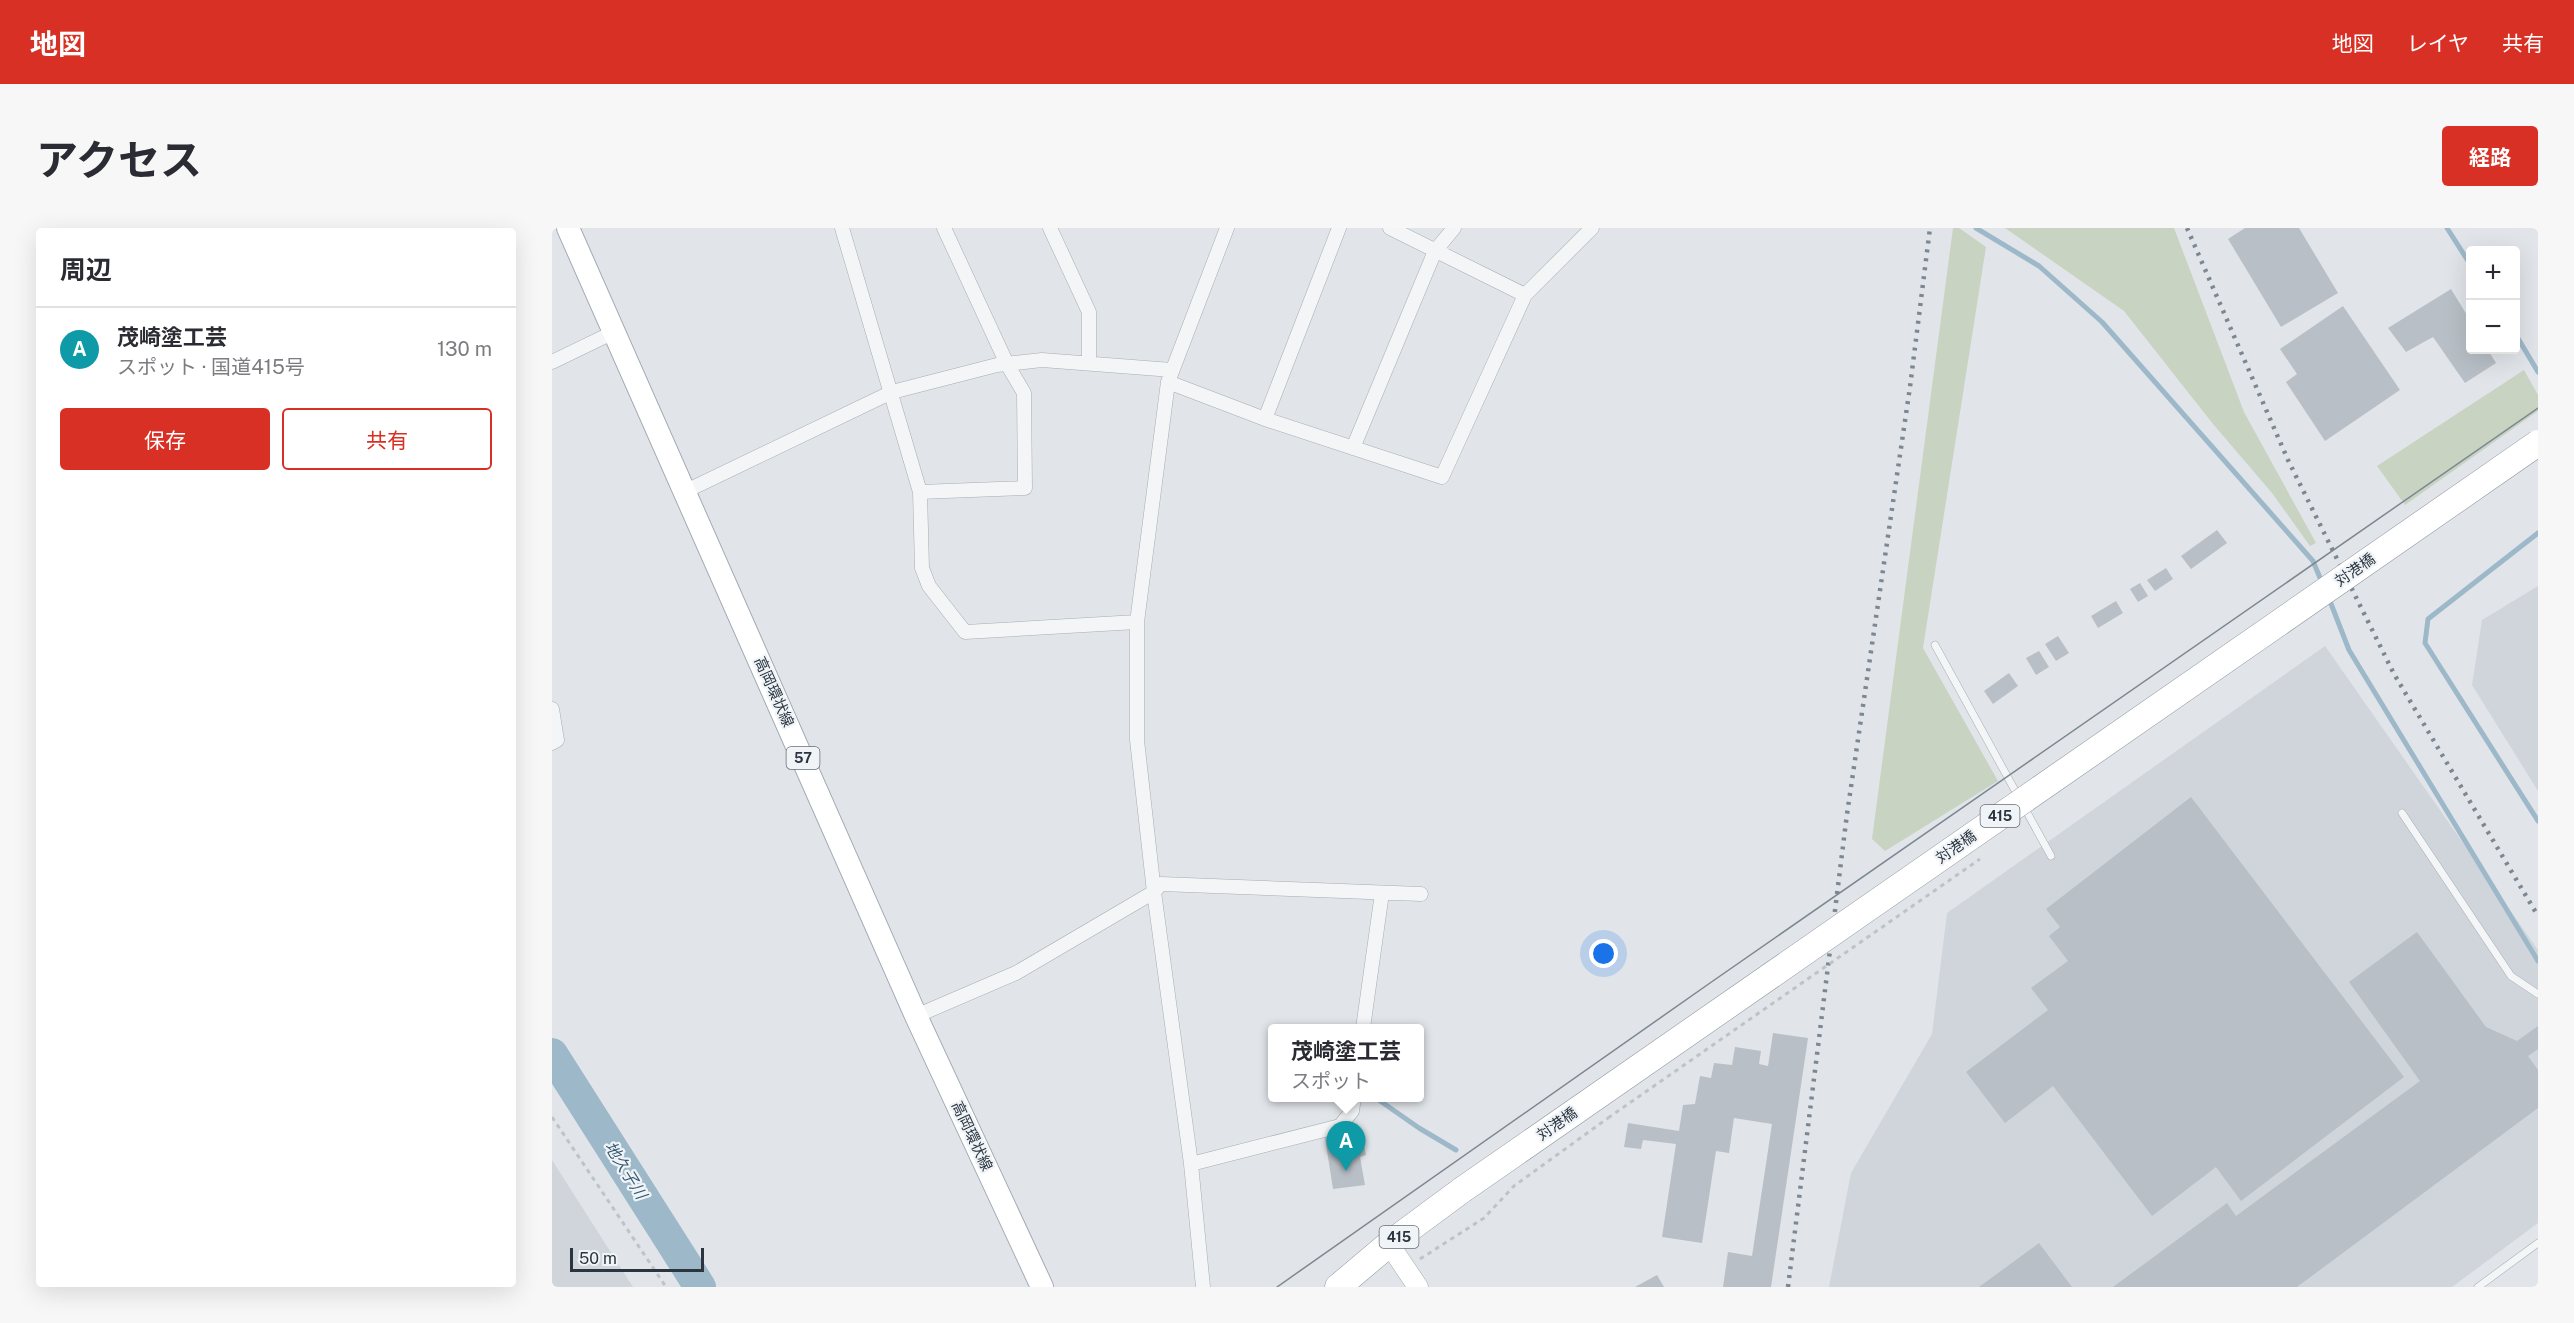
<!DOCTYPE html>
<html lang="ja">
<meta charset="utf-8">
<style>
:root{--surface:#fff;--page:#f7f7f7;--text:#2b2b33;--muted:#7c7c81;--line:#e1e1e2;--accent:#d93025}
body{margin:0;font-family:"Public Sans","Noto Sans JP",sans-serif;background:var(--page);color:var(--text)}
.controls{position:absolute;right:18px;top:18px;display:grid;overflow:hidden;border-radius:6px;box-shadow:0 6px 24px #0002}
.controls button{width:54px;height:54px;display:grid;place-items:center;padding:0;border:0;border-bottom:2px solid var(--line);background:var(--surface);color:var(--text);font:30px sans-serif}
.scale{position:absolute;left:18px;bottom:15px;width:134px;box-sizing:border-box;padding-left:6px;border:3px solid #2a3540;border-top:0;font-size:16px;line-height:21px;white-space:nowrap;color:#2a3540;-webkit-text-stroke:4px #f0f4f7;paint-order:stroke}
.you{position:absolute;left:1052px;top:726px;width:21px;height:21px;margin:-15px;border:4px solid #fff;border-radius:50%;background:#1a73e8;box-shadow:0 0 0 9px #1a73e833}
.badge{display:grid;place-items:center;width:39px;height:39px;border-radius:50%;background:var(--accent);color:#fff;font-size:20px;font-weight:700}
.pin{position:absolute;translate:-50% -50px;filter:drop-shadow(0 2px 3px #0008)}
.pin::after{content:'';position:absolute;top:32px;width:21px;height:18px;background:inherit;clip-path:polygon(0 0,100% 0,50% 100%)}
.popup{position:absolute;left:716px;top:796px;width:156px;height:78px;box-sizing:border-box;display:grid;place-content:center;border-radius:6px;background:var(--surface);filter:drop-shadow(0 2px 4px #0005);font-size:20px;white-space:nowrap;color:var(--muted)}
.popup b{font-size:22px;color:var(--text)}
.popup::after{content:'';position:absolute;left:50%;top:100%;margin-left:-12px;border:12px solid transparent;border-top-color:var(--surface)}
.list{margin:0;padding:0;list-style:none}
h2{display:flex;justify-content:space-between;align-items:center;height:78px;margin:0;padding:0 24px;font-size:26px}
h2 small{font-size:20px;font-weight:400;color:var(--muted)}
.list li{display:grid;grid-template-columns:39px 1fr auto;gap:18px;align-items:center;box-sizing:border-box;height:84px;padding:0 24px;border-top:2px solid var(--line)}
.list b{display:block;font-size:22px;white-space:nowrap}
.list p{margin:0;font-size:20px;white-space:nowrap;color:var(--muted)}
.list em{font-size:20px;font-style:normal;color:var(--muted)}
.actions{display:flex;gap:12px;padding:18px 24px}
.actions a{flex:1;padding:14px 0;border:2px solid var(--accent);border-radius:6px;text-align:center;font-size:21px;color:var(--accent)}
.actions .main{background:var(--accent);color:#fff}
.map{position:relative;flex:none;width:1986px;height:1059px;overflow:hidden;border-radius:6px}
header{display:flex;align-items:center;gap:36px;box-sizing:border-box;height:84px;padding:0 30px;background:var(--accent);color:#fff}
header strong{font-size:28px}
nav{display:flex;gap:33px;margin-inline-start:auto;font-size:21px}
.intro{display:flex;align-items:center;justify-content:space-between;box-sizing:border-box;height:144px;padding:0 36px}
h1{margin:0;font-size:42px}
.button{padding:15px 27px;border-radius:6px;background:var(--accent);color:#fff;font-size:21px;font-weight:700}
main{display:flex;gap:36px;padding:0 36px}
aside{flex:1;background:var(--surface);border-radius:6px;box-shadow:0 6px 24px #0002}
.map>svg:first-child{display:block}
</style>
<header>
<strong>地図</strong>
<nav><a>地図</a><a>レイヤ</a><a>共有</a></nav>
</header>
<div class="intro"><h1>アクセス</h1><a class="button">経路</a></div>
<main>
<aside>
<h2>周辺<small></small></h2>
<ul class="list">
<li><span class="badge" style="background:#0f9aa8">A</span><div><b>茂崎塗工芸</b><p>スポット · 国道415号</p></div><em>130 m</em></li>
</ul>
<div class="actions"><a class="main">保存</a><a>共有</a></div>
</aside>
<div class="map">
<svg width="1986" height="1059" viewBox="0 0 1986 1059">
<rect width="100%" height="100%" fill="#e1e5e9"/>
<path fill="#cfd5db" d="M1986 358V563L1920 457 1930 392Z
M1773 418 1986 722V995L1900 1059H1277L1299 945 1380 806 1395 685Z
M0 932 81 1059H0Z"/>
<path fill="#c9d3c2" d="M1401 0H1407L1434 19 1371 420 1446 553 1333 623 1320 611Z
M1453 0H1622L1692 184 1764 315 1758 318 1720 265 1661 196 1572 83Z
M1972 142 1986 167V183L1853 277 1825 238Z"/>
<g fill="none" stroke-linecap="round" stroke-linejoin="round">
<path stroke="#9db8c8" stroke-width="5" d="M1424 0 1487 38 1550 94 1761 333 1771 357
M1895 0 1918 36
M1964 107 1986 144
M1986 305 1876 391 1873 415 1986 593
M1776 368 1797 422 1986 733
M824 870 867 900 904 922"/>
<path stroke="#9db8c8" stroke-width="32" d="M0 826 148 1059"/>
</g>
<path fill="#b8bfc6" d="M1693 0H1747L1786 65 1729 99 1676 11Z
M1899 61 1918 92V122H1936L1944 135 1913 155 1881 109 1854 124 1836 100Z
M1791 78 1848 162 1773 213 1734 154 1745 146 1728 121Z
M1665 302 1675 315 1639 341 1629 328Z
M1614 340 1621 351 1603 363 1595 352Z
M1588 355 1596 368 1586 374 1578 361Z
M1564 373 1571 385 1546 400 1539 388Z
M1506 408 1517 425 1504 433 1493 416Z
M1487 423 1497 439 1484 447 1474 430Z
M1457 445 1466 458 1441 476 1432 463Z
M1639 569 1852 849 1689 973 1664 939 1600 988 1501 858 1453 895 1414 844 1496 782 1479 760 1516 733 1497 708 1508 699 1494 681Z
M1865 704 1934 799 1965 813 1986 798V821L1976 828 1986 842V880L1745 1059H1561L1675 975 1684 988 1868 853 1797 754Z
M1221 805 1256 810 1219 1059H1171L1176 1024 1200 1028 1220 896 1182 890 1177 925 1164 923 1150 1015 1110 1009 1124 916 1091 912 1089 921 1072 919 1076 895 1127 903 1131 877 1143 876 1148 848 1159 850 1162 835 1180 837 1183 819 1209 823 1207 836 1216 838Z
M809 902 814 927 808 929 813 957 781 961 773 910Z
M1487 1015 1520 1059H1427Z
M1105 1047 1112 1059H1083Z"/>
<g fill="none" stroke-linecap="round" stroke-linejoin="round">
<g stroke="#a6adb3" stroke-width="8">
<path id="lane" d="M1383 417 1499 628
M1850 585 1959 748 1986 766
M1926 1059 1986 1015"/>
</g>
<g stroke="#a6adb3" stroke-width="15">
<path id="street" d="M290 0 368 264 370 340 377 358 413 404 585 394
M498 0 537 84V135
M838 0 973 67
M0 134 62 104
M616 154 713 191 890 249 973 67 1040 0
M713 191 787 0
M801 220 883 23 902 0
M134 263 340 164 445 137 490 132 620 142
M368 264 473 260 472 165 455 136 392 0
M0 481 5 512 0 515
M364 788 464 745 602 664 609 656 869 666
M811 800 830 665
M639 936 788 898 800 883 802 870
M651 1059 639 936 602 664 585 512V394L616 154 675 0"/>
</g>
<g stroke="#a6adb3" stroke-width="21">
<path id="secondary" d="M837 1016 866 1059"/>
</g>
<g stroke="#a1abb4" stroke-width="24">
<path id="primary" d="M16 0 364 788 490 1059"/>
</g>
<g stroke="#89959f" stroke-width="27">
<path id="highway" d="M786 1059 837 1016 910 962"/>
</g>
<path stroke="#bfc3c7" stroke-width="3" stroke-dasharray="4.5 4.5" stroke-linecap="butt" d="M0 889 114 1059
M868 1031 932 990 962 958 1056 890"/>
<use href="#lane" stroke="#f3f5f7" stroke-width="7"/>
<use href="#street" stroke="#f3f5f7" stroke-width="14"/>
<use href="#secondary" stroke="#fff" stroke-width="20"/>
<use href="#primary" stroke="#fff" stroke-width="22"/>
<use href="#highway" stroke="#fff" stroke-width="26"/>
<path stroke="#7b8792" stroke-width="1.5" d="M725 1059 1158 755 1986 180"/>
<path stroke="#7b8792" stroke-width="4.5" stroke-dasharray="3 6" stroke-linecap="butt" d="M1635 0 1736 232 1842 446 1986 688
M1236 1059 1295 586 1358 159 1378 0"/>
<g stroke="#89959f" stroke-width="27" stroke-linecap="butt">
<path id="highway-bridge" d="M910 962 1986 215"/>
</g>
<path stroke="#bfc3c7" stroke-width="3" stroke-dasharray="4.5 4.5" stroke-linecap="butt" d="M1056 890 1428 631"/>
<use href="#highway-bridge" stroke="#fff" stroke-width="26"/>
</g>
<g text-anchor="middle" stroke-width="4.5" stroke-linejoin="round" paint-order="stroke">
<g fill="#f0f4f7" stroke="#656e77" stroke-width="1.5">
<rect x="234.5" y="519" width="33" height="22" rx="4.5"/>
<rect x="1428.5" y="577" width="39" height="22" rx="4.5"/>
<rect x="827.5" y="998" width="39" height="22" rx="4.5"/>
</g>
<g font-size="14" font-weight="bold" fill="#2a3540">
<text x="251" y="535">57</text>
<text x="1448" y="593">415</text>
<text x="847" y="1014">415</text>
</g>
<g font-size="15" fill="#2a3540" stroke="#f0f4f7">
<text transform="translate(1803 342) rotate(-35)" y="5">対港橋</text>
<text transform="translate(222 464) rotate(66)" y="5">高岡環状線</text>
<text transform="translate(1404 619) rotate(-35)" y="5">対港橋</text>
<text transform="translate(1005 896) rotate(-35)" y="5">対港橋</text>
<text transform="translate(420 908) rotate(65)" y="5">高岡環状線</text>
</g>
<g font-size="16" font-style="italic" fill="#355973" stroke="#f0f4f7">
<text transform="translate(74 942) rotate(58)" y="6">地久子川</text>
</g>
</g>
</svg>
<div class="controls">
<button>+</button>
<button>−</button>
</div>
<div class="scale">50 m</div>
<div class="you"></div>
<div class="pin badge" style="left:794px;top:943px;background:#0f9aa8">A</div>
<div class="popup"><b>茂崎塗工芸</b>スポット</div>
</div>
</main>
